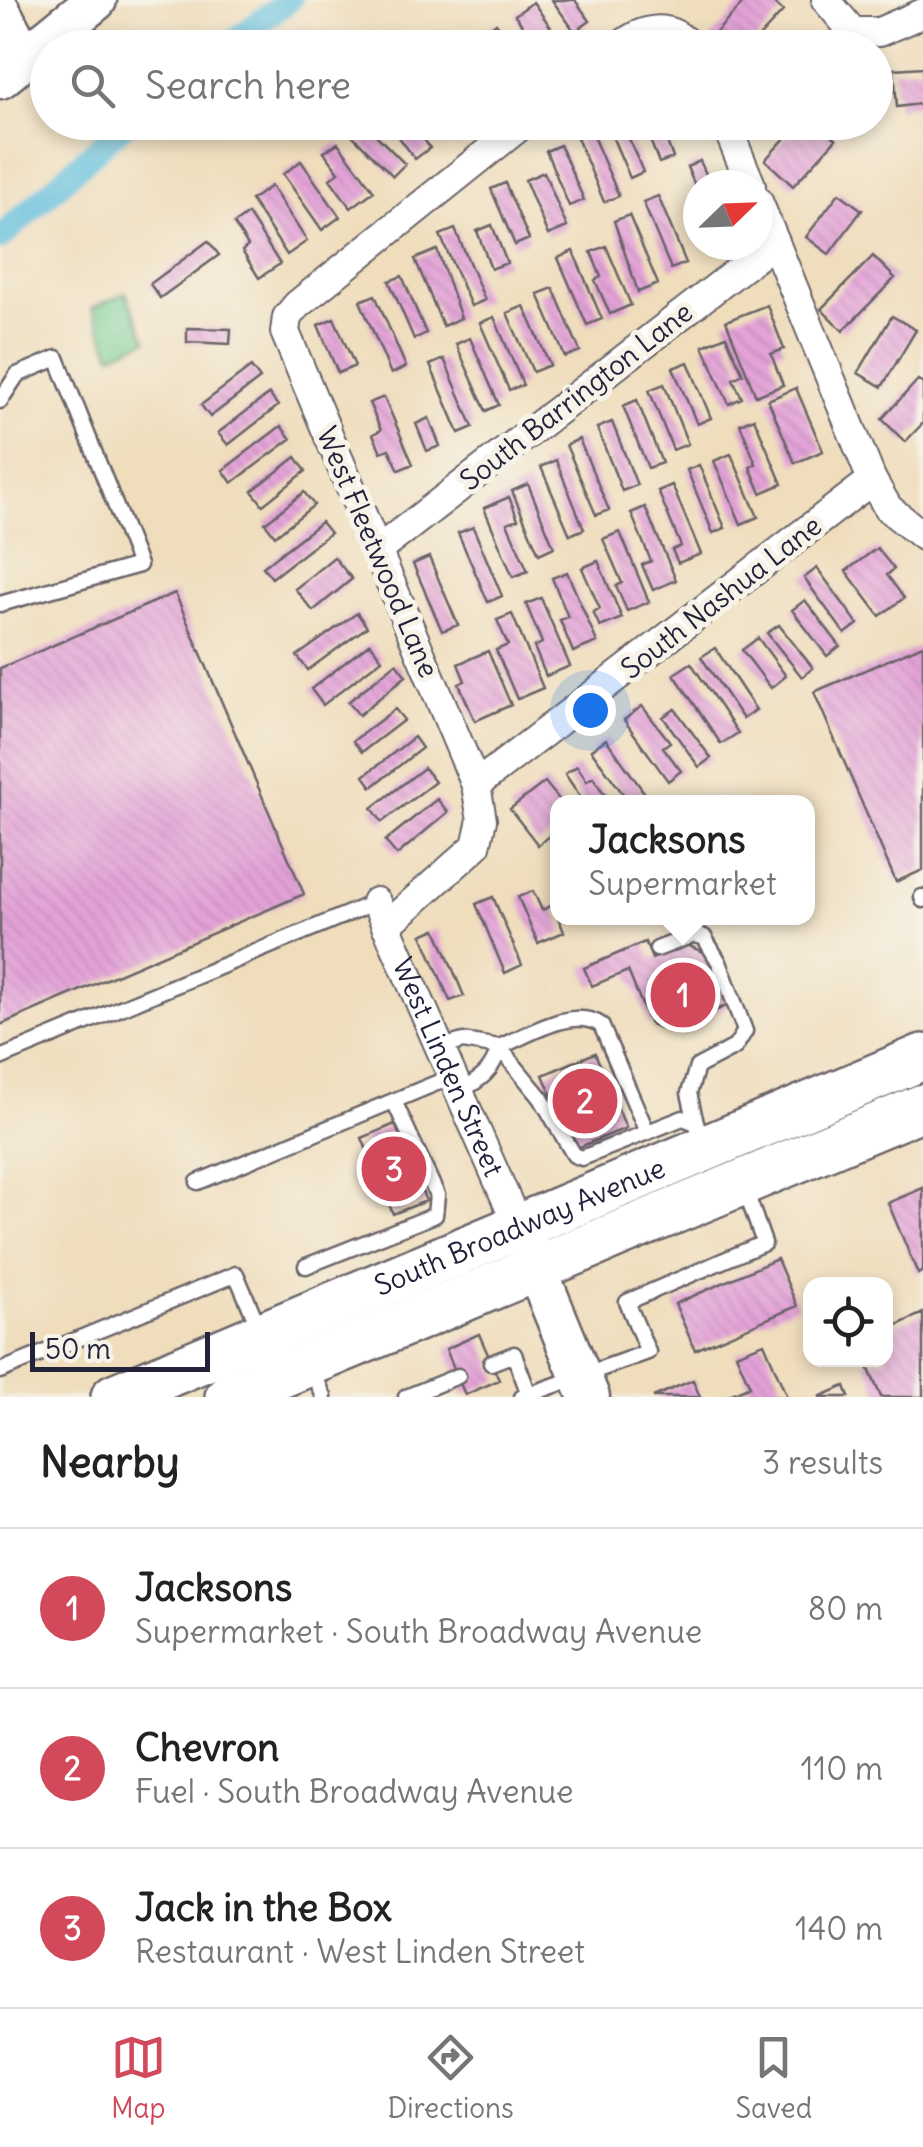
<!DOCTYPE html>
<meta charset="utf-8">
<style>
:root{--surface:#fff;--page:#f2f2f2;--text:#222;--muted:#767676;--line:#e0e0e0;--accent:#d1495b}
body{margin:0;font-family:Delius,sans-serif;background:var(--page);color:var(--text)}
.controls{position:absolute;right:30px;bottom:30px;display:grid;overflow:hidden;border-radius:20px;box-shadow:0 5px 15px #0003}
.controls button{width:90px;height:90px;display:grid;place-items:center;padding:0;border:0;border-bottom:2px solid var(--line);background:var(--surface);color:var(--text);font:50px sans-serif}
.compass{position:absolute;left:683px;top:170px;width:90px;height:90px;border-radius:50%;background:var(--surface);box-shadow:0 5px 15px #0003;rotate:67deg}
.scale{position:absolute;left:30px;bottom:25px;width:180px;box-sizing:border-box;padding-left:10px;border:5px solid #22223b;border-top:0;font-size:28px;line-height:35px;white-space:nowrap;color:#22223b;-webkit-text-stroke:8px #f7f3e8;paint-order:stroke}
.you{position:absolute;left:590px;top:710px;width:35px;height:35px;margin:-25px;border:8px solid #fff;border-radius:50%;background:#1a73e8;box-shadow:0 0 0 15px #1a73e833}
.badge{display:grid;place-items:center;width:65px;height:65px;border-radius:50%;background:var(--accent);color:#fff;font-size:32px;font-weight:700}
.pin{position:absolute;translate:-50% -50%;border:5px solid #fff;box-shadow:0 2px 10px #0006}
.popup{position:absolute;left:550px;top:795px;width:265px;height:130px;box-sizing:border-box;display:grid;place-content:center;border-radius:20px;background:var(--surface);filter:drop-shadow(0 2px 8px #0005);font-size:32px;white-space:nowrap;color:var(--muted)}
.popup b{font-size:38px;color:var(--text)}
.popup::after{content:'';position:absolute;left:50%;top:100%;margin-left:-20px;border:20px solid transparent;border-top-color:var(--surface)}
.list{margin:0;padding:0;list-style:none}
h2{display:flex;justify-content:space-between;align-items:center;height:130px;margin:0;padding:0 40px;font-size:42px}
h2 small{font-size:32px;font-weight:400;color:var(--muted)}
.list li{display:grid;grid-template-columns:65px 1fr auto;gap:30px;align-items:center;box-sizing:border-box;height:160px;padding:0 40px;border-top:2px solid var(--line)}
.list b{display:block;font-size:38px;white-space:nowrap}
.list p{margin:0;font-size:32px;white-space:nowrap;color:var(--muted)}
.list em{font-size:32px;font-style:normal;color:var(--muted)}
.icon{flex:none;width:55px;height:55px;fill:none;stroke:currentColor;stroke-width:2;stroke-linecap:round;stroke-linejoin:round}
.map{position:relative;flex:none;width:923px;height:1397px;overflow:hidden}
.search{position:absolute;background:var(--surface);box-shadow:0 5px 15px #0003;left:30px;right:30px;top:30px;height:110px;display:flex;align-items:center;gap:25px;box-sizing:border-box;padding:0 35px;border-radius:55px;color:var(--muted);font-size:38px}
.sheet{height:610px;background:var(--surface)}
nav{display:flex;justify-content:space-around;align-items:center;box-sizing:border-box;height:140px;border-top:2px solid var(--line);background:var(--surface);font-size:28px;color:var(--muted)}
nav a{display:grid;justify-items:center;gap:5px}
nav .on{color:var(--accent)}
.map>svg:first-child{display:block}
</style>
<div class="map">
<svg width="923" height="1397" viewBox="0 0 923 1397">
<defs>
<pattern id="building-back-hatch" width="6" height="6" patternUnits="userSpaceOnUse" patternTransform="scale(2.5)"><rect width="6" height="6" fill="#e4a3d8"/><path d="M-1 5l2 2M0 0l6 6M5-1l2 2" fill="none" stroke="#c38cba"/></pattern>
</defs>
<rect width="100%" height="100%" fill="#f7f3e8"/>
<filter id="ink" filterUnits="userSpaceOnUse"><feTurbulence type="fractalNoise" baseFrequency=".01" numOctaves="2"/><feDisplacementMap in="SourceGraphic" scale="20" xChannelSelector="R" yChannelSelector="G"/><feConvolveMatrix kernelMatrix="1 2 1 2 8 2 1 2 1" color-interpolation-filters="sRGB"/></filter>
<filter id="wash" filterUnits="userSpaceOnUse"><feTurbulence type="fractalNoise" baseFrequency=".0048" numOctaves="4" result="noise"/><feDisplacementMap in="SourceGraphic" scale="40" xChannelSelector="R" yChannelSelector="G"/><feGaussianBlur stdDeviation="2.25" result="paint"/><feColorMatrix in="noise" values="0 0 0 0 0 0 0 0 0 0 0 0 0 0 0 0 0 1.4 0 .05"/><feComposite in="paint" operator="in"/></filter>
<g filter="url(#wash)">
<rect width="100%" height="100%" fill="#efddbc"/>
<path fill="#71ca90" stroke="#4a7666" stroke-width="2.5" d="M126 293 147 340 112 355 92 308Z"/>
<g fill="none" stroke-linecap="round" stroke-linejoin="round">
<path stroke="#5ebedd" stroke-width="25" d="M226 48 289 0
M0 238 126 122"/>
</g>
<g id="blocks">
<path fill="url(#building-back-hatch)" d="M552 0H575L590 21 575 32Z
M746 0H771L783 11 749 48H721L711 38Z
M533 2 559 39 548 48H538L515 15Z
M496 23 516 48H497L485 32Z
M923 67V113L919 104 897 107 894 69Z
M388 122H412L430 148 415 159Z
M606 122H622L643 172 630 178Z
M643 122H660L673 158 659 163Z
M800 122H818L836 139 793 186 765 160Z
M364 123 405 164 393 176 352 135Z
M589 127 619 196 604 202 575 133Z
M338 143 374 191 351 208 330 179 339 172 324 152Z
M560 145 584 200 569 206 546 151Z
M301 161 340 217 322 230 283 174Z
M700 161 711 185H698V193L687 167Z
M544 172 567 227 548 235 525 180Z
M505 183 529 239 515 245 491 189Z
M271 186 307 241 287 255 251 200Z
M839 193 862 210 829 254 806 237Z
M658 196 686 263 671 269 643 202Z
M248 214 280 264 259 278 242 251 248 246 234 224Z
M629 215 658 284 638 292 614 221Z
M492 225 507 263 491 269 477 231Z
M455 229 485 300 471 306 440 235Z
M208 241 219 255 160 298 150 284Z
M606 246 631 305 610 314 595 280 601 277 591 252Z
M437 250 461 318 443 326 415 259Z
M573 251 602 319 587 325 558 258Z
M873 256 895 278 843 331 821 309Z
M402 276 426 333 414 339 389 281Z
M553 288 580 351 565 357 538 294Z
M375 295 406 367 391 374 360 301Z
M767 305 784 349 771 354 783 385 756 396 726 321Z
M524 306 550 365 533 372 507 313Z
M892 316 916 330 882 387 858 373Z
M494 317 523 385 509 390 480 323Z
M334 318 355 366 338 373 318 325Z
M187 328 231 329 230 344 187 342Z
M726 336 743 374 733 379 742 398 729 404 703 346Z
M470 338 499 405 486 411 456 344Z
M444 359 473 427 459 433 430 365Z
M688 362 711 418 697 424 673 368Z
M251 367 260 379 210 417 201 405Z
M918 380 923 384V423L905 442 882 419Z
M664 384 688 444 673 450 649 390Z
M796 388 823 451 795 463 768 400Z
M269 394 278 406 228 445 218 433Z
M384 397 413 464 399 470 389 449 381 452 373 434 381 430 369 403Z
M637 400 662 463 648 468 623 406Z
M429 418 440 446 427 451 416 424Z
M754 418 782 484 761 493 750 467 756 464 740 424Z
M612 422 637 485 622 491 597 428Z
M281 426 291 439 232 483 223 470Z
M579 439 609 510 596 515 566 445Z
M731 454 758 517 741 524 714 461Z
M296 457 306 471 263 505 252 491Z
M556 460 584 529 570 535 541 467Z
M699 465 725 528 713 533 687 470Z
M528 484 554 547 539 554 512 491Z
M672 485 701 554 678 563 672 550 681 546 658 491Z
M304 492 314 505 275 536 265 523Z
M509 497 518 519 507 523 528 571 513 577 484 508Z
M645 507 676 580 653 590 642 565 651 561 631 513Z
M321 522 330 533 272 578 263 567Z
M473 527 502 596 488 602 458 533Z
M620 532 649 602 627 611 616 586 622 583 603 539Z
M877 548 894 569 887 575 904 598 880 616 846 571Z
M334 557 352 579 313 611 295 589Z
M429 557 458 625 442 631 413 564Z
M598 561 622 618 600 627 593 612 600 609 582 568Z
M817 568 858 624 845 634 804 578Z
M567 572 597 642 573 652 560 620 568 617 552 578Z
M175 593 304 894 0 1025V668Z
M541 598 570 666 546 676 534 647 542 643 526 604Z
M805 600 840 646 827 656 792 610Z
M357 613 367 627 308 670 297 656Z
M512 614 543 688 517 699 496 650 508 645 497 620Z
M779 625 813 668 802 677 767 633Z
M758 638 786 676 771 688 742 650Z
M370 643 382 659 323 705 311 689Z
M923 645V870L896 882 814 692Z
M715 648 756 710 743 719 701 657Z
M488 651 511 705 475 721 459 684 465 681 458 664Z
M396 663 406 676 359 715 348 702Z
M691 663 738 733 721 744 674 674Z
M642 706 670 742 663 747 681 771 668 781 624 720Z
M395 709 404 720 362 752 353 741Z
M675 709 711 758 699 767 663 717Z
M414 737 422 748 372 787 364 776Z
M606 739 651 802H629L591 750Z
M577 766 587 781 593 777 609 801 584 802 565 774Z
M424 768 435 782 382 822 372 808Z
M545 782 561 802 558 829 538 845 510 809Z
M437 799 448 812 397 855 385 841Z
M533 891 542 910 553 905 564 932 538 943 518 897Z
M493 897 522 965 505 973 476 904Z
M436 929 464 996 450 1001 422 935Z
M645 942 652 959 687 945 710 955 731 1004 667 1031 650 1024 628 971 592 986 584 968Z
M595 1053 626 1128 575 1149 543 1075Z
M395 1124 426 1201 393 1214 362 1138Z
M923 1188V1271L918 1274 888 1203Z
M777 1259 797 1306 695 1350 675 1304Z
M923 1313V1397H881L865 1360H886V1330Z
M479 1334 499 1380 465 1395 446 1349Z
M764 1343 787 1397H725L750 1386 736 1354Z
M693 1380 700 1397H653Z
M845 1386 849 1397H819Z"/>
</g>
</g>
<g filter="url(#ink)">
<use href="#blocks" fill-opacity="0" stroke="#6a6368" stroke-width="2.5"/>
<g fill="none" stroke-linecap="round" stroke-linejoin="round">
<g stroke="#6a6368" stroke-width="19">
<path id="lane" d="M0 401 17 375 57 358 139 565 0 604
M922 897 923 900
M657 949 693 935 704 937 719 962 745 1031 735 1047 697 1067 689 1093 696 1123
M499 1047C529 1035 572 1006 601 1025L647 1132
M439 1048 463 1041 499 1047 541 1098 574 1155 582 1158 683 1118 696 1123 704 1143
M0 1058 376 902
M459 1092C480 1080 493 1072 499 1047
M198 1182 451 1077
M306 1266 435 1215 437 1195 394 1101
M491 1363 514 1354 530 1397
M312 1369 324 1397
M0 1371 236 1274 259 1328
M406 1397 458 1376
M522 1397 648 1352 627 1302 764 1243 745 1189"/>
</g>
<g stroke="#6a6368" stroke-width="32">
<g id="street">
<path d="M826 0 853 32H879L923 13"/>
<path d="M618 48C642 28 669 21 691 48"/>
<path d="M725 122 751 185"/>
<path d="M758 201 872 480 888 508 923 536"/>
<path d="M377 551 775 242"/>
<path d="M476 785 285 332 287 317 297 305 525 122"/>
<path id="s1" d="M376 902 518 1226"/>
<path d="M386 926 476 846 482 820 476 785 872 480"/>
</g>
</g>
<g stroke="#6a6368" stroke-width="45">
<path id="secondary" d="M0 11 24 58
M0 78 96 0
M524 1239 589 1397"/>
</g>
<g stroke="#6a6368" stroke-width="50">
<g id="primary">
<path id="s2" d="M114 1397 923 1057"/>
<path d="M228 1397 923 1107"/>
</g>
</g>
<use href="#lane" stroke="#fff" stroke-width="14"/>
<use href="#street" stroke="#fff" stroke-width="28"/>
<use href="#secondary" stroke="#fff" stroke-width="40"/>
<use href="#primary" stroke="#fff" stroke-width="45"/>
</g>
</g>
<g text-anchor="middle" stroke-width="10" stroke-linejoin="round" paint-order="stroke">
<g font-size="28" fill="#22223b" stroke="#f7f3e8">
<text transform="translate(576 396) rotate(-38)" y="10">South Barrington Lane</text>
<text transform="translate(378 552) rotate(67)" y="10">West Fleetwood Lane</text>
<text transform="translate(721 597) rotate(-38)" y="10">South Nashua Lane</text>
<text dy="10" stroke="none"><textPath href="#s1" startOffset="180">West Linden Street</textPath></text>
<text dy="10" stroke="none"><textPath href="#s2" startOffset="440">South Broadway Avenue</textPath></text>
</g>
</g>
</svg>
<div class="controls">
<button><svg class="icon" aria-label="locate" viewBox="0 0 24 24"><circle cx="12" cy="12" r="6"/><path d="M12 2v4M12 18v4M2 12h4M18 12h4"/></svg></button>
</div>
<svg class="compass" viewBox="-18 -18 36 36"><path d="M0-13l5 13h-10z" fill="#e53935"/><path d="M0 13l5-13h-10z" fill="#767676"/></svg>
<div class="scale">50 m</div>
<div class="you"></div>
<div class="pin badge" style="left:683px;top:995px">1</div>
<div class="popup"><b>Jacksons</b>Supermarket</div>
<div class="pin badge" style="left:585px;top:1101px">2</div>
<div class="pin badge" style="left:394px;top:1169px">3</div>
<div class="search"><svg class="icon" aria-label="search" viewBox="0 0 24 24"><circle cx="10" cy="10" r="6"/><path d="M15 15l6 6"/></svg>Search here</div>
</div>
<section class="sheet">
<h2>Nearby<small>3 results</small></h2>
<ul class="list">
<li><span class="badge">1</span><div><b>Jacksons</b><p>Supermarket · South Broadway Avenue</p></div><em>80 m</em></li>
<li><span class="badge">2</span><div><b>Chevron</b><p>Fuel · South Broadway Avenue</p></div><em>110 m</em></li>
<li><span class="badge">3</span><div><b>Jack in the Box</b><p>Restaurant · West Linden Street</p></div><em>140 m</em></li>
</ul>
</section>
<nav>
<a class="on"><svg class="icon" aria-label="map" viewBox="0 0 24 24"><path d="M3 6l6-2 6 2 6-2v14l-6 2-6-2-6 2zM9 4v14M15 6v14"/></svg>Map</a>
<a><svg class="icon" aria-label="directions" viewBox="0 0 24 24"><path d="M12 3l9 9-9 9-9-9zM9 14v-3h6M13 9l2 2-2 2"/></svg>Directions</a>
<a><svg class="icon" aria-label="saved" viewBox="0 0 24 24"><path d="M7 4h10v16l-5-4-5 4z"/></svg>Saved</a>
</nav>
